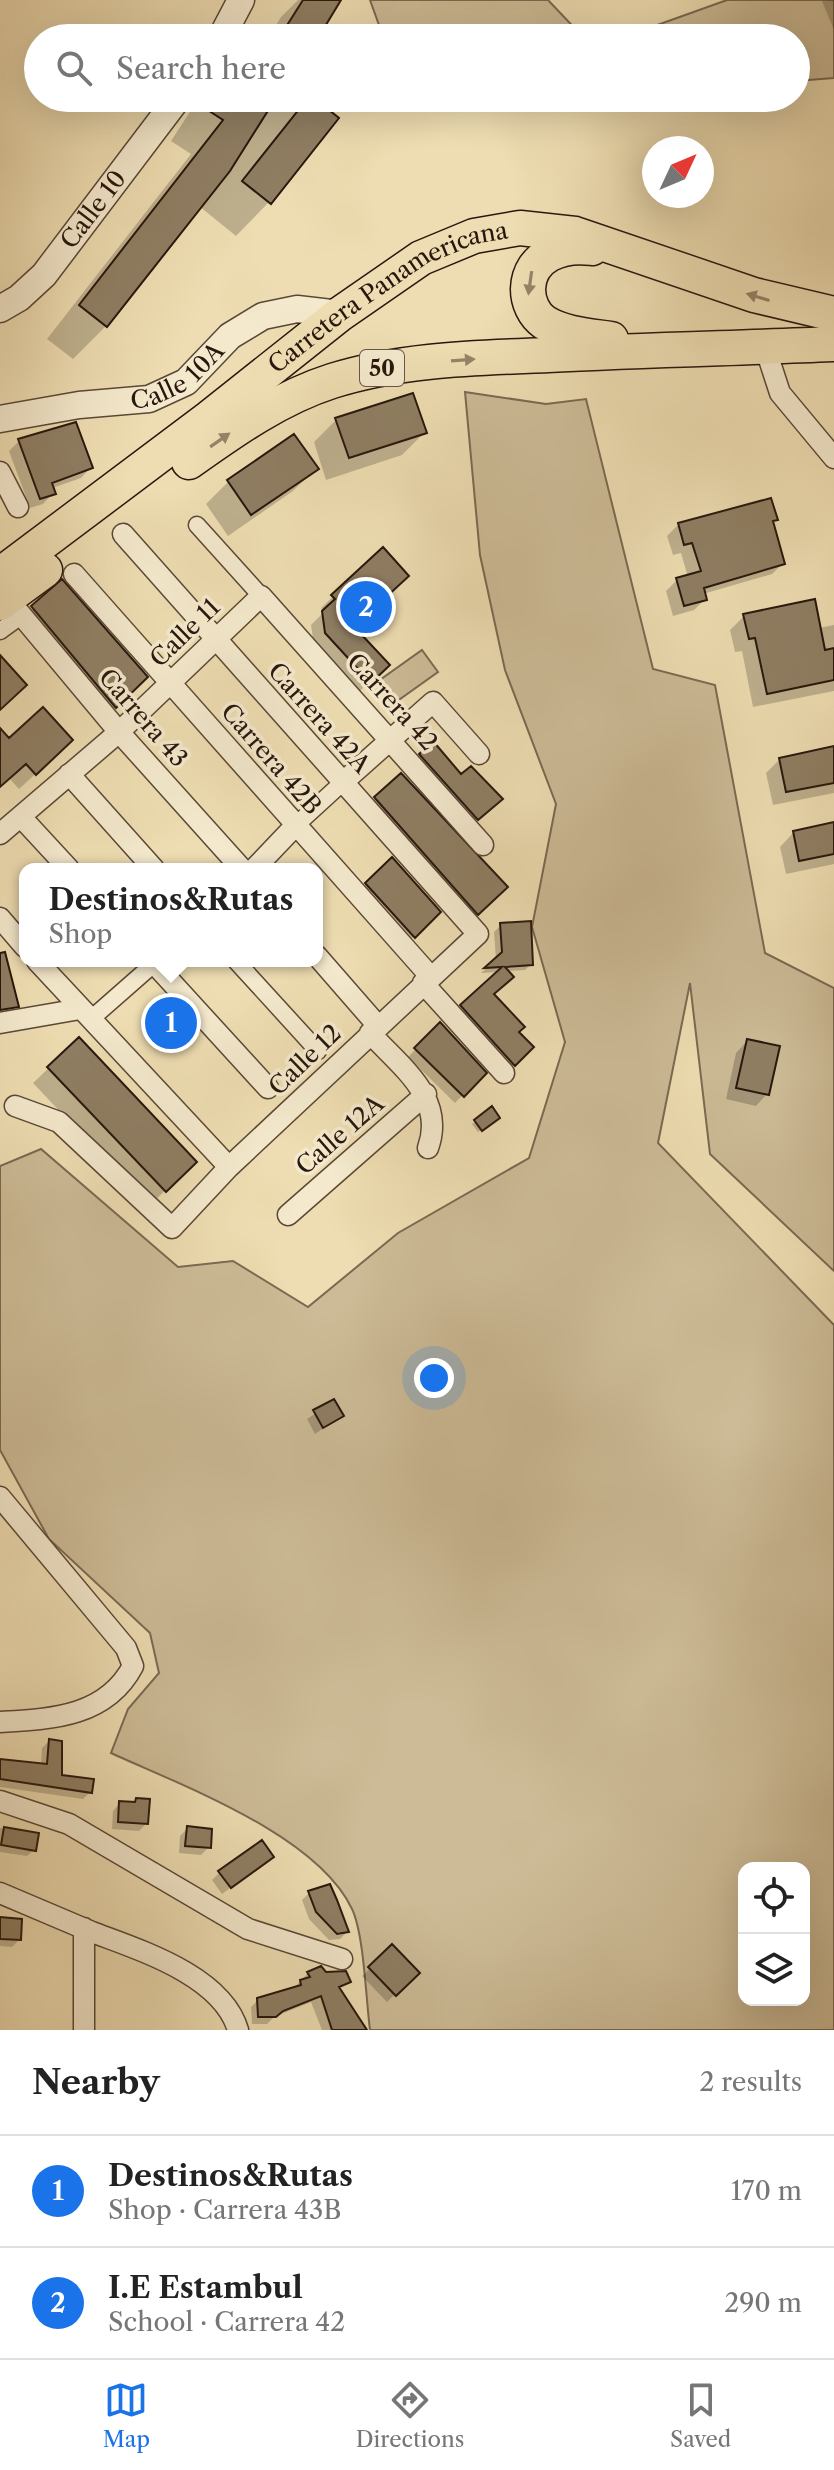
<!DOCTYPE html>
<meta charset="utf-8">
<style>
:root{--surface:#fff;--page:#f6f6f6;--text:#222;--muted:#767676;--line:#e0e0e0;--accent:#1a73e8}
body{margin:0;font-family:"Libre Caslon Text",serif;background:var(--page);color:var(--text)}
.controls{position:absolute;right:24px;bottom:24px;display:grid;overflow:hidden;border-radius:16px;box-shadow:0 8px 32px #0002}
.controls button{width:72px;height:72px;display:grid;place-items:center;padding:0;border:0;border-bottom:2px solid var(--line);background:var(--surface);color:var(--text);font:40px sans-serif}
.compass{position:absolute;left:642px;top:136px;width:72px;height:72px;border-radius:50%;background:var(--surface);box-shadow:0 8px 32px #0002;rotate:46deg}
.you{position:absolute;left:434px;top:1378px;width:28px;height:28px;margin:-20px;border:6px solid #fff;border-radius:50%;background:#1a73e8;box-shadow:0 0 0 12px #1a73e833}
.badge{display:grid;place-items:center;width:52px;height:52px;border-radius:50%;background:var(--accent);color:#fff;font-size:26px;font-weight:700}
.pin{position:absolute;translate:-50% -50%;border:4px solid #fff;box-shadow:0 2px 8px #0006}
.popup{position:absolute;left:19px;top:863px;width:304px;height:104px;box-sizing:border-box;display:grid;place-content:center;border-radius:16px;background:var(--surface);filter:drop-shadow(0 2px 6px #0005);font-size:26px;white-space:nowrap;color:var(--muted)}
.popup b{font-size:30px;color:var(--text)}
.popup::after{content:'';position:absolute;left:50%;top:100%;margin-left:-16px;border:16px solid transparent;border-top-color:var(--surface)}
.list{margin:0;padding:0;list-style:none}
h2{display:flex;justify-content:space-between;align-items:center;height:104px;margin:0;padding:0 32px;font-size:34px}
h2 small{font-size:26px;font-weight:400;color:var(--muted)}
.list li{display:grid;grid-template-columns:52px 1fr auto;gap:24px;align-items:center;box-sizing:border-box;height:112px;padding:0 32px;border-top:2px solid var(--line)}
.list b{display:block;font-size:30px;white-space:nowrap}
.list p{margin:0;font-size:26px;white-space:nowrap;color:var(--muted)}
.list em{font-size:26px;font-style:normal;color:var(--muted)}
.icon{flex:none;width:44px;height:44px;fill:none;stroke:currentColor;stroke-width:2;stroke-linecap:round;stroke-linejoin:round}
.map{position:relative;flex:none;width:834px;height:2030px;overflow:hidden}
.search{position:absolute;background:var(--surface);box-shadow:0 8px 32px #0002;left:24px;right:24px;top:24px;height:88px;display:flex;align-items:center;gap:20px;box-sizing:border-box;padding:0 28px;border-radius:44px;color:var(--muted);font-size:30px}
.sheet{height:328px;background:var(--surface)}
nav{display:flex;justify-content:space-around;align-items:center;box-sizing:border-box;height:112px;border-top:2px solid var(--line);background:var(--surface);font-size:22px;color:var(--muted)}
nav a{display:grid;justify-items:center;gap:4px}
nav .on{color:var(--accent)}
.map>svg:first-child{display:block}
</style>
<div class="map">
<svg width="834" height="2030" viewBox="0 0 834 2030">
<rect width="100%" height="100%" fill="#eeddb2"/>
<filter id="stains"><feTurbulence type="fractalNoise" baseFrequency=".0025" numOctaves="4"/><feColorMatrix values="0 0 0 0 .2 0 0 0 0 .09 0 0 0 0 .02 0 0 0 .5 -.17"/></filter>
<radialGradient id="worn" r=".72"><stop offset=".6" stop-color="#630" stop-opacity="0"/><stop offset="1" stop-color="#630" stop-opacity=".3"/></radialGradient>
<path fill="#ccbb96" stroke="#7a6952" stroke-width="2" fill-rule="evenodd" d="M370 0H548L584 38H407L379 25Z
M727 0H834V78L796 81V38H621Z
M465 392 546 404 586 399 653 669 715 685 765 953 834 988V1271L710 1154 690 983 658 1143 834 1325V2030H370C366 2000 364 1934 352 1909 317 1835 183 1786 111 1753L128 1709 159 1673 150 1633 49 1539 0 1450V1166L41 1149 178 1267 233 1261 308 1307 398 1233 529 1158 565 1042 532 927 556 804 505 670 480 555ZM744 1868H804V2000H744Z
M422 650 438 672 386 709 370 687Z"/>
<path fill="#0003" d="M298 0H339L315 38H268L281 17Z
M834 0V30L822 1Z
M199 98H311L269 202 236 236 199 206 106 326 73 359 47 339 191 154 171 141Z
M336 420 424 433 402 455 326 480 314 442Z
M293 436 316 468 293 491 228 536 206 504 228 482Z
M19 441 91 467 81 478 52 488 53 493 43 504 30 508 9 451Z
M775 519 771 524 783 563 772 574 703 594 705 599 694 610 673 616 666 591 677 580 688 577 681 553 673 555 667 536 679 524Z
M382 550 356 624 357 633 387 665 358 693 314 645 311 625 324 612 321 608Z
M62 582 145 677 108 714 25 615Z
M744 616 819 628 834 625V691L753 707 742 651 735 652 730 630Z
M0 731 9 741 55 756 19 789 9 778 0 786Z
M834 748V793L773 805 766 773 780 759Z
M420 755 461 777 493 806 469 825 413 762Z
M375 798 506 888 470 921 368 805Z
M834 825V864L786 874 780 847 794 832Z
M392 859 439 912 406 944 359 891Z
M501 925 531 964 525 970 506 971 491 994 516 1032 531 1047 507 1071 455 1013 499 972 481 973 496 960 494 932Z
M0 969 16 1006 0 1019Z
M440 1025 484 1073 455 1103 408 1057Z
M78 1040 195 1162 149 1206 33 1083Z
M747 1041 767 1094 756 1106 726 1099 736 1053Z
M476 1121H494L478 1132 472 1124Z
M333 1402 341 1416 315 1434 307 1419Z
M49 1741 60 1776 90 1792 83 1799 0 1787V1761L41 1765 42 1748Z
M148 1801 147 1823 139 1831 112 1829 113 1811 120 1803Z
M0 1828 36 1834 34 1850 27 1856 0 1852Z
M188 1828 209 1847 201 1855 179 1853 180 1836Z
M272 1857 222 1894 212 1880 219 1873Z
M309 1893 347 1932 340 1939 329 1940 309 1919 302 1900Z
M0 1919 19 1940 12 1947 0 1946Z
M392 1947 417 1973 387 2002 362 1976Z
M308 1973 349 1981 338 1990 361 2030H322L311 2002 274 2017 267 2024H252L251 2007 258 2000 293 1989Z"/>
<path fill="#8f7e63" stroke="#28170e" stroke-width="2" d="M303 0H341L318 38H279Z
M208 98H276L230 171 107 327 79 305 223 120 203 107Z
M308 98H314L339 118 271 204 242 181Z
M413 393 427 433 349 458 335 418Z
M76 422 93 468 52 483 56 494 40 499 18 439Z
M294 434 319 469 251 515 227 480Z
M771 498 778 520 773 521 785 564 704 588 707 600 684 606 676 578 701 571 692 543 684 545 678 523Z
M383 547 409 576 358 623 364 629 360 633 390 665 371 683 325 633 322 611 335 599 331 595Z
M62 579 148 677 116 708 31 606Z
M815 599 825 650 834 648V680L767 694 755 638 749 639 743 614Z
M0 655 27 685 0 710Z
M43 707 73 740 36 775 26 764 0 787V728L9 738Z
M433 741 461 774 471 766 503 799 478 820 419 754Z
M834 746V783L786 792 779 758Z
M401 773 508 887 478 915 374 797Z
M834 822V854L799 861 793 831Z
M392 857 441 912 415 938 365 883Z
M531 921 533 965 505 967 514 977 494 994 525 1027 519 1032 534 1047 515 1066 460 1005 502 967 484 968 502 952 500 923Z
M5 952 19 1007 0 1010V953Z
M440 1022 487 1073 464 1097 414 1048Z
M79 1037 197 1162 166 1192 47 1067Z
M747 1039 780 1046 769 1095 736 1088Z
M492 1106 500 1118 482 1131 474 1120Z
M334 1399 344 1416 323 1428 313 1410Z
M49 1739 62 1741V1775L94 1779 92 1793 0 1779V1759L47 1764Z
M136 1798 150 1799 148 1824 118 1822 119 1801 135 1802Z
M187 1826 212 1829 211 1848 185 1846Z
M4 1827 39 1833 36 1851 1 1845Z
M262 1840 274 1857 231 1888 218 1871Z
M330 1884 337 1900 349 1932 337 1934 316 1912 308 1891Z
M0 1917 22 1919 21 1940 0 1939Z
M392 1944 420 1973 396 1996 368 1967Z
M321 1966 326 1972 346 1971 351 1982 339 1987 367 2030H332L321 1996 283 2011 276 2017H258L257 1998 301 1985 300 1980 310 1977 307 1972Z"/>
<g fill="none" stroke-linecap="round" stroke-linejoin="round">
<g stroke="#5a4837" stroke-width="19">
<path id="pedestrian" d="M197 525 261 596
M0 631 22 615
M295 826 342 783
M236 961 318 1051
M91 1019 157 961"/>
</g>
<g stroke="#5a4837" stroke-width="23">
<path id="minor" d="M765 347 780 393 834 458
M0 472 18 507
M74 574 430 976
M7 598 119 732 242 869
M69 774 154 869
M342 783 433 702 479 754
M21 817 69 869
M0 834 119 732 261 596 483 845
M254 869 295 826
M0 918 25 947
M317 956 378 1026
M37 961 229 1167
M152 961 268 1088
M423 983 504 1073
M0 1023 80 1009
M370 1033C401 1067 446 1098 428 1148
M15 1106 59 1122 172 1228 229 1167 478 934 123 534
M288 1215 426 1094
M0 1497 126 1648 133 1666C106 1717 52 1719 0 1722
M0 1801 69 1824 248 1929 342 1959
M0 1893C31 1906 61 1919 92 1932 139 1950 222 1975 238 2030
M84 2030V1928"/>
</g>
<g stroke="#5a4837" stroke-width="29">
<g id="tertiary">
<path d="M221 38 241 0"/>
<path id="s1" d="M0 309 19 298 44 275 178 98"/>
<path id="s2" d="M0 419 79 405 149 399 186 382 230 336 263 316 297 309 340 314"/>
</g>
</g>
<g stroke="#28170e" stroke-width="37">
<g id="trunk">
<path d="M592 248C563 244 529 255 528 289 528 302 534 315 544 322 562 334 590 336 611 339"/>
<path d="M189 462C234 430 279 398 332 381 402 359 476 358 548 355 644 350 739 348 834 344"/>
<path id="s3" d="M0 575 209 418 340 314 421 258 474 236 520 228 575 234 754 295 834 314"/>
<path d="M0 603 45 570"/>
</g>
</g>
<use href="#pedestrian" stroke="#f4e9cd" stroke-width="16"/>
<use href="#minor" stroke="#f4e9cd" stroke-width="20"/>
<use href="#tertiary" stroke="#f4e9cd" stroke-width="26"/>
<use href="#trunk" stroke="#eeddb2" stroke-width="34"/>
</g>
<defs><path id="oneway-solid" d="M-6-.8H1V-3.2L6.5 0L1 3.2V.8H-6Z" transform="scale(2)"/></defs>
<g fill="#958468">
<use href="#oneway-solid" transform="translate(530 283) rotate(98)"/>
<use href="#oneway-solid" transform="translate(758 297) rotate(-163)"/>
<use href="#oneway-solid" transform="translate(463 360) rotate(-4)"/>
<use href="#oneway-solid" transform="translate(220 440) rotate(-35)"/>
</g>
<g text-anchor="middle" stroke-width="7" stroke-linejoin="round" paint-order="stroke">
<rect fill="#f4e9cd" stroke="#655647" stroke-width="2" x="360" y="350" width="44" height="36" rx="6"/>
<g font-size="22" font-weight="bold" fill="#28170e">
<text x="382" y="376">50</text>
</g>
<g font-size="24" fill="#28170e" stroke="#f4e9cd">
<text dy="8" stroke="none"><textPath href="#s1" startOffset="138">Calle 10</textPath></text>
<text dy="8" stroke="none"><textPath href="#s3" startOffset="480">Carretera Panamericana</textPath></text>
<text dy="8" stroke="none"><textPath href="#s2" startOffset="186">Calle 10A</textPath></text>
<text transform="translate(185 633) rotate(-44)" y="8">Calle 11</text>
<text transform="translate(392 702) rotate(48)" y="8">Carrera 42</text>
<text transform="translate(143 718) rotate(49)" y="8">Carrera 43</text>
<text transform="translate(319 718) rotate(48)" y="8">Carrera 42A</text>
<text transform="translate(271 759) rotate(49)" y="8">Carrera 42B</text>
<text transform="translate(305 1060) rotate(-44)" y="8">Calle 12</text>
<text transform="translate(340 1135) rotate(-41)" y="8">Calle 12A</text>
</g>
</g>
<rect width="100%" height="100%" filter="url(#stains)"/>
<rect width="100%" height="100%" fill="url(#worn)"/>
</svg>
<div class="controls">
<button><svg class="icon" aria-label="locate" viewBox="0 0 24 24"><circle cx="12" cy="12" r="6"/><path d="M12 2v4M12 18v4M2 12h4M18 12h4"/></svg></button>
<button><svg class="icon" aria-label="layers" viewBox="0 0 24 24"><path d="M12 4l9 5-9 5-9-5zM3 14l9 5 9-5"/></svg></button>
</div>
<svg class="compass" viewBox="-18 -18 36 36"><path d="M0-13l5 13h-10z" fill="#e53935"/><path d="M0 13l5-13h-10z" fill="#767676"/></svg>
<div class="you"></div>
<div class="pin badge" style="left:171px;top:1023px">1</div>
<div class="popup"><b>Destinos&amp;Rutas</b>Shop</div>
<div class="pin badge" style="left:366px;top:607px">2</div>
<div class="search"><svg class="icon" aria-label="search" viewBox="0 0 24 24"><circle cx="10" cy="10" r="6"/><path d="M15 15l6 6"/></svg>Search here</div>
</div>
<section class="sheet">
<h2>Nearby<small>2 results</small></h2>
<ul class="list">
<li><span class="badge">1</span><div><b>Destinos&amp;Rutas</b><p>Shop · Carrera 43B</p></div><em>170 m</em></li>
<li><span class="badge">2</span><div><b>I.E Estambul</b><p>School · Carrera 42</p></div><em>290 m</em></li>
</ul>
</section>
<nav>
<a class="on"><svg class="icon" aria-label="map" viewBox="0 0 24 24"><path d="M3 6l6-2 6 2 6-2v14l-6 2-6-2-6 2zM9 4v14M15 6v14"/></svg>Map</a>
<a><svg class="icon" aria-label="directions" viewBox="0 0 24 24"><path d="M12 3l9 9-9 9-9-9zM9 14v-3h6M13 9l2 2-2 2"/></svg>Directions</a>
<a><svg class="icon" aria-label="saved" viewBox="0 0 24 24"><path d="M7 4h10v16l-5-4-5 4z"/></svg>Saved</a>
</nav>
